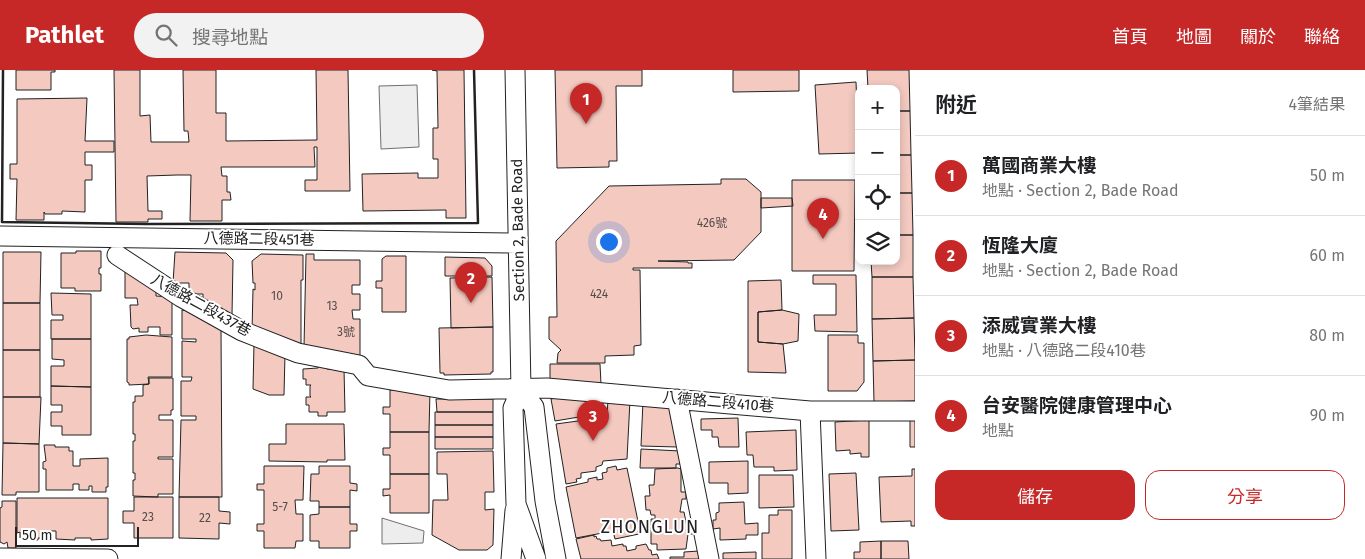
<!DOCTYPE html>
<html lang="zh-TW">
<meta charset="utf-8">
<style>
:root{--surface:#fff;--page:#f2f2f2;--text:#202124;--muted:#757577;--line:#e0e0e0;--accent:#c62828}
body{margin:0;font-family:"Fira Sans","Noto Sans TC",sans-serif;background:var(--page);color:var(--text)}
.controls{position:absolute;right:15px;top:15px;display:grid;overflow:hidden;border-radius:10px;box-shadow:0 2px 8px #0003}
.controls button{width:45px;height:45px;display:grid;place-items:center;padding:0;border:0;border-bottom:1px solid var(--line);background:var(--surface);color:var(--text);font:25px sans-serif}
.scale{position:absolute;left:15px;bottom:12px;width:124px;box-sizing:border-box;padding-left:5px;border:2px solid #222;border-top:0;font-size:14px;line-height:18px;white-space:nowrap;color:#222;-webkit-text-stroke:4px #fff;paint-order:stroke}
.you{position:absolute;left:608px;top:171px;width:18px;height:18px;margin:-12px;border:4px solid #fff;border-radius:50%;background:#1a73e8;box-shadow:0 0 0 8px #1a73e833}
.badge{display:grid;place-items:center;width:32px;height:32px;border-radius:50%;background:var(--accent);color:#fff;font-size:16px;font-weight:700}
.pin{position:absolute;translate:-50% -41px;filter:drop-shadow(0 1px 2px #0008)}
.pin::after{content:'';position:absolute;top:26px;width:18px;height:15px;background:inherit;clip-path:polygon(0 0,100% 0,50% 100%)}
.list{margin:0;padding:0;list-style:none}
h2{display:flex;justify-content:space-between;align-items:center;height:65px;margin:0;padding:0 20px;font-size:21px}
h2 small{font-size:16px;font-weight:400;color:var(--muted)}
.list li{display:grid;grid-template-columns:32px 1fr auto;gap:15px;align-items:center;box-sizing:border-box;height:80px;padding:0 20px;border-top:1px solid var(--line)}
.list b{display:block;font-size:19px;white-space:nowrap}
.list p{margin:0;font-size:16px;white-space:nowrap;color:var(--muted)}
.list em{font-size:16px;font-style:normal;color:var(--muted)}
.actions{display:flex;gap:10px;padding:15px 20px}
.actions a{flex:1;padding:11px 0;border:1px solid var(--accent);border-radius:15px;text-align:center;font-size:18px;color:var(--accent)}
.actions .main{background:var(--accent);color:#fff}
.icon{flex:none;width:28px;height:28px;fill:none;stroke:currentColor;stroke-width:2;stroke-linecap:round;stroke-linejoin:round}
.map{position:relative;flex:none;width:915px;height:489px;overflow:hidden}
header{display:flex;align-items:center;gap:30px;box-sizing:border-box;height:70px;padding:0 25px;background:var(--accent);color:#fff}
header strong{font-size:24px}
nav{display:flex;gap:28px;margin-inline-start:auto;font-size:18px}
.search{width:350px;height:45px;background:var(--page);display:flex;align-items:center;gap:12px;box-sizing:border-box;padding:0 18px;border-radius:28px;color:var(--muted);font-size:19px}
main{display:flex}
aside{flex:1;background:var(--surface)}
.map>svg:first-child{display:block}
</style>
<header>
<strong>Pathlet</strong>
<div class="search"><svg class="icon" aria-label="search" viewBox="0 0 24 24"><circle cx="10" cy="10" r="6"/><path d="M15 15l6 6"/></svg>搜尋地點</div>
<nav><a>首頁</a><a>地圖</a><a>關於</a><a>聯絡</a></nav>
</header>
<main>
<div class="map">
<svg width="915" height="489" viewBox="0 0 915 489">
<rect width="100%" height="100%" fill="#fff"/>
<path fill="#eee" stroke="#6f6f6f" d="M417 15 419 77 381 79 379 16Z"/>
<path fill="#ededed" stroke="#6f6f6f" d="M382 448 424 461 423 473 382 474Z"/>
<path fill="#f3c9c0" stroke="#222" d="M16 0H55V2H51V20H16Z
M114 0H140V46L150 45 151 72H189L188 61H184L183 0H216V43H226V71L317 70 316 0H348L350 121H305V110H317V77H314L315 97H221L222 106H227V122H230L231 130H222V151H190L191 105H177L147 106 148 141H162V149H148V152H116Z
M432 0H464L466 148H446V140L363 141 362 104 418 103V108H438V89H433V58H438L437 1Z
M555 0H642V16H616L617 91H609V97L557 98Z
M733 0H799V21L733 22Z
M867 0H909L910 41H896V19H868Z
M856 12 859 83 819 84 815 15Z
M87 28 85 71H114V82H85V95H92V110H85V142L62 141V144H45L44 142V150H16L17 109H10V94H17V29Z
M896 41H910L911 85H896Z
M896 85H911L912 123H896Z
M721 109H746L761 122V162L734 190 658 191 688 192V193H692V198H633V200H640L641 275 634 276V285L605 286V293H557L558 283 561 280 549 269V247H557L556 171 609 116 721 114Z
M792 110H855L854 201H792Z
M896 123H912L913 165H896Z
M761 128H792L793 136 761 138Z
M896 165H913V207H872L871 191H896Z
M76 181H101V198H99V204H101V221H75V218H61V183H76Z
M3 182H41L40 233H3Z
M175 182 226 183 233 190 232 245 203 232V224H189V213H173Z
M261 184 303 185V210H301V277L252 261 253 219 255 220V213H253L252 191Z
M306 184H314V190H360V215H352V224H360V240H352L353 249H360V287L304 277Z
M386 186H406V242H382V218H376V211H382V189Z
M445 187 485 188 492 196V206H445Z
M125 202H131L156 217V226L172 227V265H160V257H148V262H139V258L133 259 131 257 130 235H138L137 228H125Z
M813 205H856L857 262 815 261 814 245H836V214H813Z
M492 207 493 257 451 258 450 208Z
M872 207H913L914 248 872 249Z
M781 210 782 240 758 242V272L783 274 786 303 748 302V211Z
M51 223 91 224V269H51V250H63V245H52Z
M3 233H40V280H3Z
M182 240 190 241V243H194L209 251V254H214L221 258 222 427H179L181 350H196V346H181V311H191L192 307H182V271L196 272V269H182Z
M782 240 799 244 798 271 783 274 758 272V242Z
M914 248 915 290 873 291 872 249Z
M493 257V302H491V304L444 305V303H440L439 258Z
M146 265 172 267V307H148L149 314 129 315V313L127 312V269H129V267Z
M828 265H858V273H864V312L857 321H828Z
M52 269H91V317L51 316V296H64V290L52 289Z
M254 273 285 284 284 325H269L253 319Z
M3 280H40V327H3Z
M915 290V331L874 332 873 291Z
M550 294H600L601 314 550 312Z
M318 296H327V299H344L345 342H327V346H318V342H309V335H306V327H311L310 326V316L311 315H306V309H303V299L318 298Z
M149 308H173V340H171V345H159V350H173V387H158V389H173V424H158V427L133 426V410H135V403H133V371H135V364H133V332H135V326H143V315L149 314Z
M51 316 91 317V365H62V356H51V342H62V335H51Z
M390 320H430L429 362H390V344H383V337H390Z
M3 327H41L39 374 3 373Z
M560 327 603 329V343L555 351 551 329Z
M436 329H493V342H437Z
M608 329 630 330 627 389 603 391 602 395 596 397V401L581 403V408L576 409 577 412 566 414 556 354 607 347Z
M643 331 669 337 673 357 675 356 678 377 641 376Z
M435 342H493V355H435Z
M738 348 739 377H719L718 367H712V360H701V349Z
M910 349 915 350V377H910Z
M869 350V387H861V383L850 384V380L836 381 835 352Z
M286 354H344L345 390H327V392L269 391V374H286Z
M435 355H493V367H435Z
M796 360 797 400 774 401V397H754L753 385H747L746 362Z
M390 362H429V404H390V385H383V378H390Z
M435 367H493V379H435Z
M3 373 39 374V422H16V425H2Z
M44 375H55V377H69V381H73V396H80V389L108 388V417H106V422H92V416H89V420H79V414H73V420H46V399H43V392L46 391Z
M641 379 680 381 682 394H676V398H640Z
M493 381 494 422H485V440L494 439 493 475 487 480H459L432 465 433 430H448L447 404H437V382Z
M748 391V423L728 424V413H709V392Z
M264 396H304L303 430H295L296 444H303V471H296L295 478H264V461H257V454H264V420H257V414H264Z
M319 396H350V413L357 414V421L350 420V437H319V431H310L311 404H319Z
M616 396 617 400 627 398 640 461H638L639 464 615 469 613 461 576 468 566 417 588 412V409L597 407V410L603 409 602 403 607 402V398Z
M678 398 681 399V422H686V429H682L680 442H684L687 457H695V464H688L686 479 657 480V474H651V449H655V445H651L650 440H646L645 426H650L649 415H654L655 399Z
M912 399H915V456H911V451L881 452 879 407 912 406Z
M856 403 859 460 831 461 829 404Z
M390 404H429V443H390V425L383 426V419H390Z
M759 405H793L794 437 759 438Z
M134 427H173V468H134V453H123V441H134Z
M179 427H219V441L230 442V454L219 453V469L179 468Z
M17 428H108V469L91 470V468H75V470L56 469V461H51L52 469 38 468V470L20 468V462L17 463Z
M2 431H16V478H8L7 472 4 474 0 472V438L2 437Z
M744 432 745 454 758 453V465H746V469L720 470V458L713 459V450H716V443L719 442V433Z
M319 437H350V454H357V461H350V478H319V471H310V445L319 444Z
M778 440H792V489H762V463H769V445H778Z
M594 465V467L596 466 597 469H600L601 471 611 470 612 476 623 474V476H626L627 481 636 479V476L646 474 649 480H651L652 485 657 484 659 489H581L576 469Z
M881 471V489H854V482H860V472Z
M881 471H908L909 489H881Z
M699 481 700 489H670V487H684V482Z
M756 482V489H723V483Z"/>
<g fill="none" stroke-linecap="round" stroke-linejoin="round">
<g stroke="#222" stroke-width="21">
<path id="minor" d="M515 0 521 320 513 338 516 434 536 489
M0 166 518 173
M117 185 181 227 242 261 298 283 359 295 368 306 449 320 547 318 810 341H915
M521 320 534 337 545 431 556 489
M677 329 709 489
M810 341 816 489
M0 488 108 489
M511 489 515 440"/>
</g>
<use href="#minor" stroke="#fff" stroke-width="19"/>
<path stroke="#222" stroke-width="2.5" d="M3 0 2 152 147 154 478 153 474 0"/>
</g>
<g text-anchor="middle" stroke-width="4" stroke-linejoin="round" paint-order="stroke">
<g font-size="12" fill="#564c4a">
<text x="712" y="157">426號</text>
<text x="599" y="228">424</text>
<text x="277" y="230">10</text>
<text x="332" y="240">13</text>
<text x="346" y="266">3號</text>
<text x="280" y="441">5-7</text>
<text x="148" y="451">23</text>
<text x="205" y="452">22</text>
</g>
<g font-size="15" fill="#222" stroke="#fff">
<text transform="translate(518 160) rotate(-91)" y="5">Section 2, Bade Road</text>
<text transform="translate(259 169) rotate(1)" y="5">八德路二段451巷</text>
<text transform="translate(201 235) rotate(29)" y="5">八德路二段437巷</text>
<text transform="translate(718 332) rotate(5)" y="5">八德路二段410巷</text>
</g>
<g font-size="18" letter-spacing="1" fill="#222" stroke="#fff">
<text x="650" y="463">ZHONGLUN</text>
</g>
</g>
</svg>
<div class="controls">
<button>+</button>
<button>−</button>
<button><svg class="icon" aria-label="locate" viewBox="0 0 24 24"><circle cx="12" cy="12" r="6"/><path d="M12 2v4M12 18v4M2 12h4M18 12h4"/></svg></button>
<button><svg class="icon" aria-label="layers" viewBox="0 0 24 24"><path d="M12 4l9 5-9 5-9-5zM3 14l9 5 9-5"/></svg></button>
</div>
<div class="scale">50 m</div>
<div class="you"></div>
<div class="pin badge" style="left:586px;top:54px">1</div>
<div class="pin badge" style="left:471px;top:233px">2</div>
<div class="pin badge" style="left:593px;top:371px">3</div>
<div class="pin badge" style="left:823px;top:169px">4</div>
</div>
<aside>
<h2>附近<small>4筆結果</small></h2>
<ul class="list">
<li><span class="badge">1</span><div><b>萬國商業大樓</b><p>地點 · Section 2, Bade Road</p></div><em>50 m</em></li>
<li><span class="badge">2</span><div><b>恆隆大廈</b><p>地點 · Section 2, Bade Road</p></div><em>60 m</em></li>
<li><span class="badge">3</span><div><b>添威實業大樓</b><p>地點 · 八德路二段410巷</p></div><em>80 m</em></li>
<li><span class="badge">4</span><div><b>台安醫院健康管理中心</b><p>地點</p></div><em>90 m</em></li>
</ul>
<div class="actions"><a class="main">儲存</a><a>分享</a></div>
</aside>
</main>
